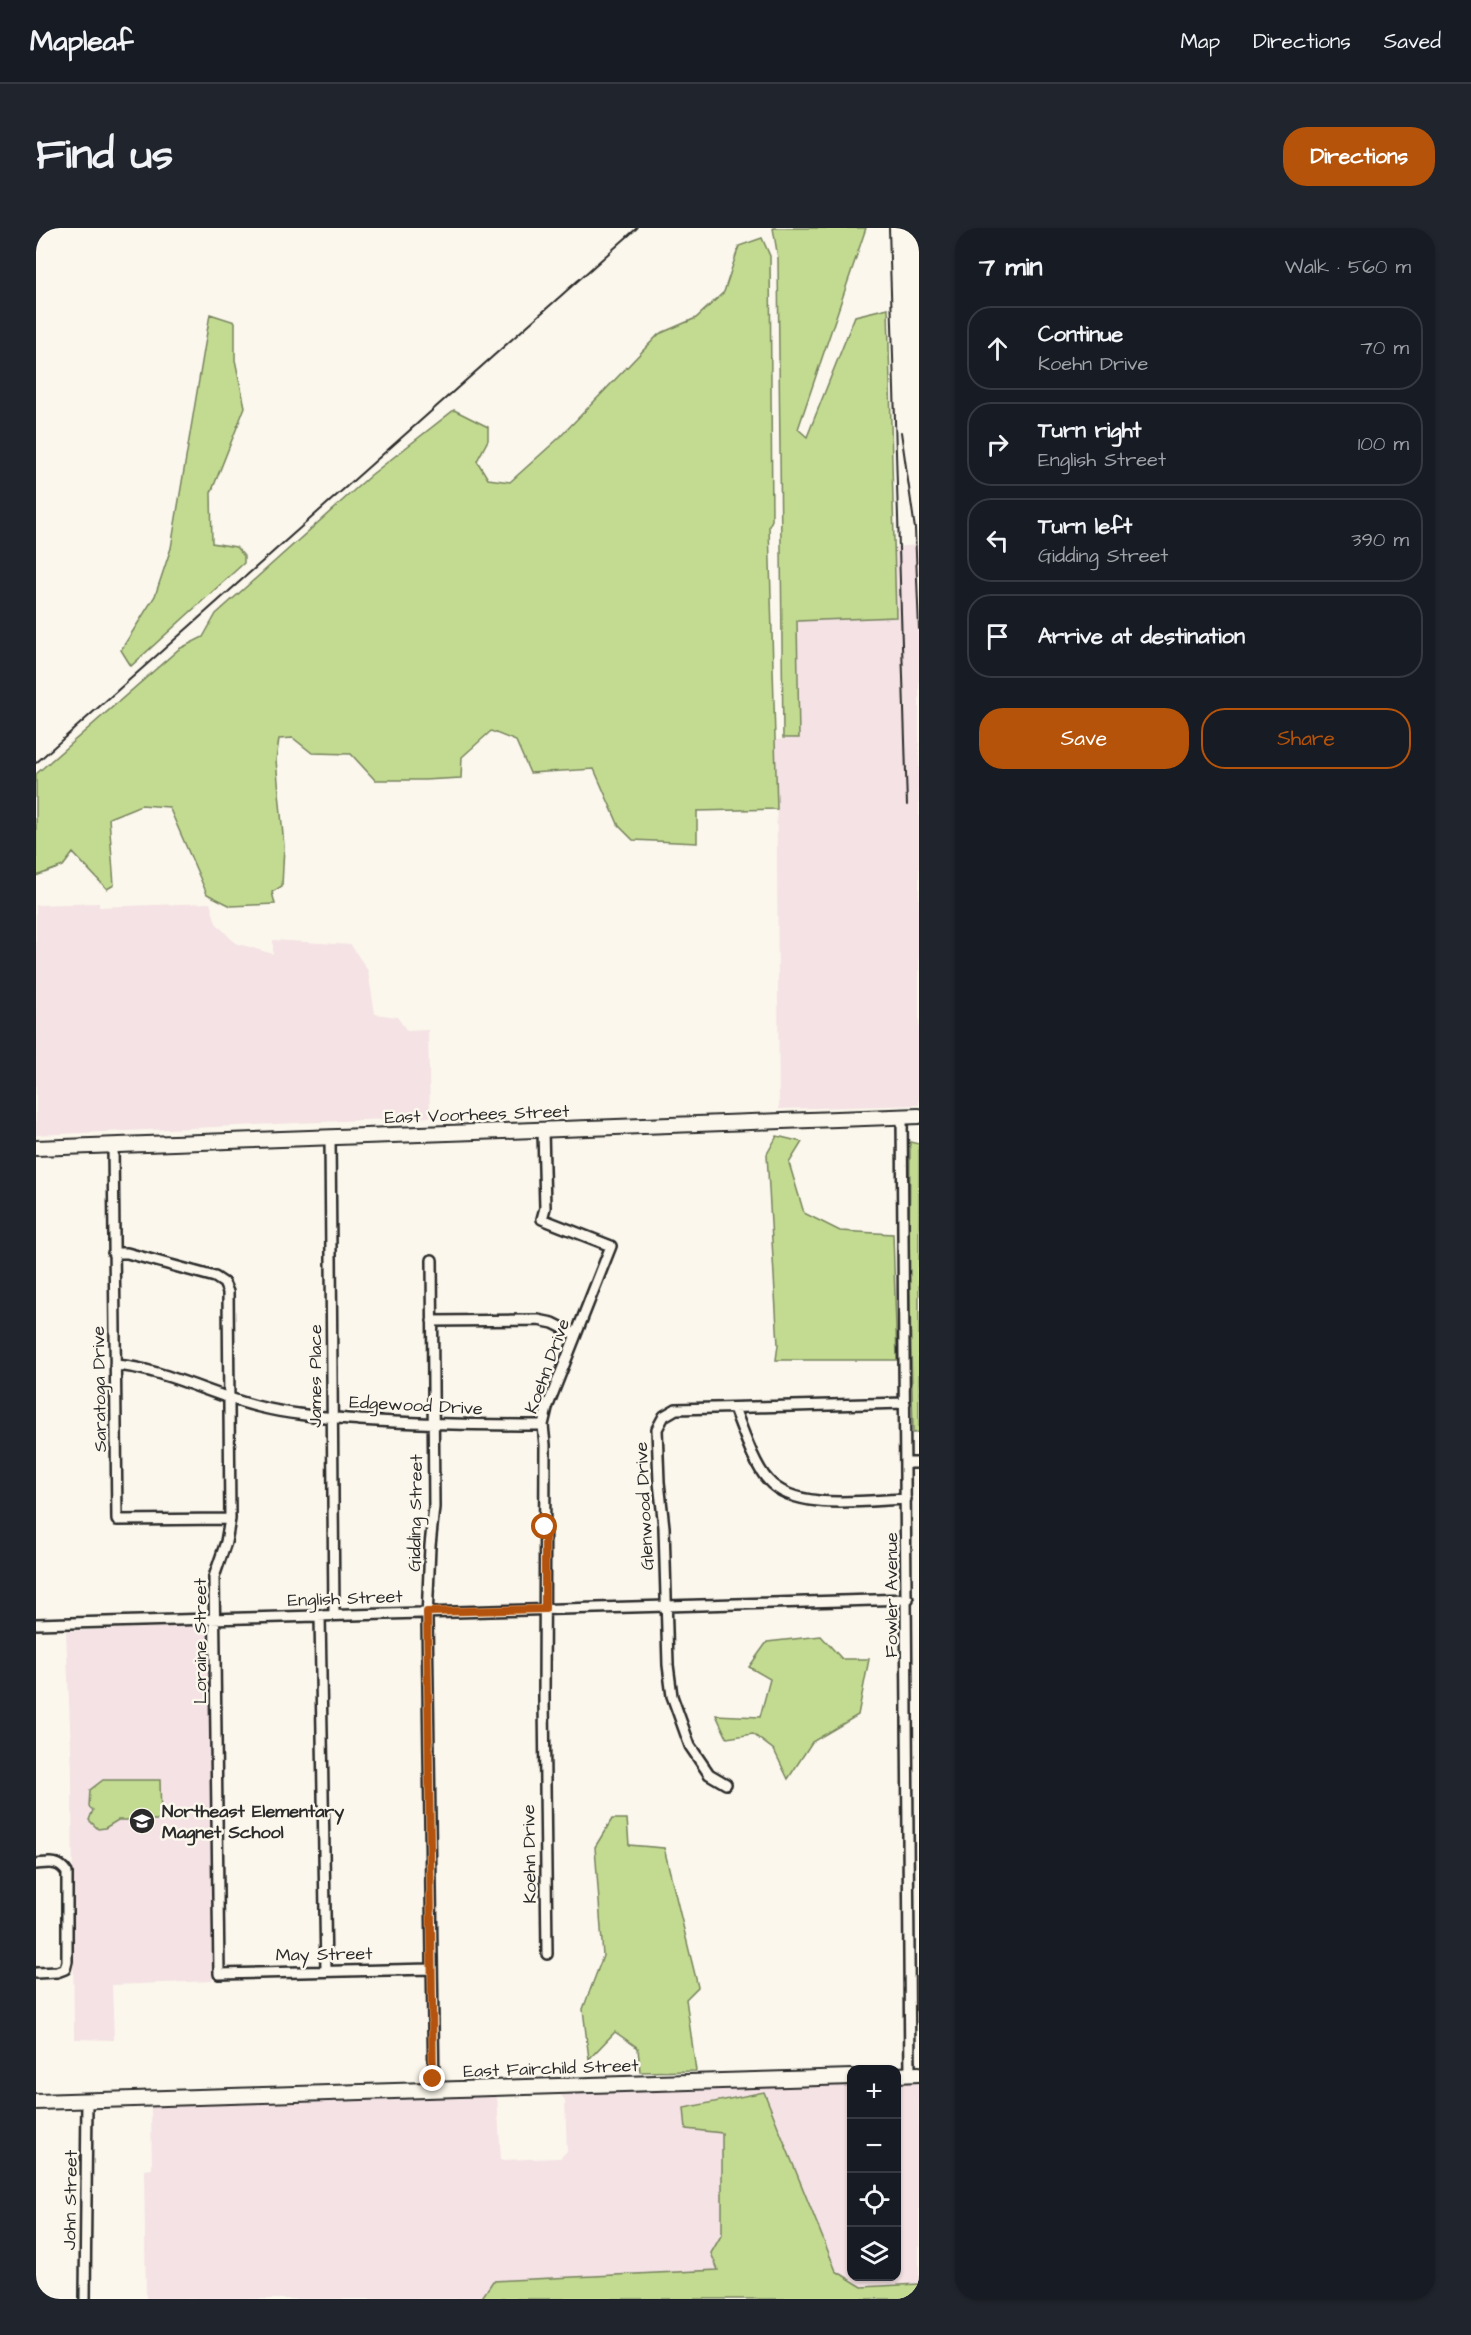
<!DOCTYPE html>
<meta charset="utf-8">
<style>
:root{--surface:#171b24;--page:#20242c;--text:#f1f3f6;--muted:#9ea1a6;--line:#363941;--accent:#b45309}
body{margin:0;font-family:"Architects Daughter",sans-serif;background:var(--page);color:var(--text)}
.controls{position:absolute;right:18px;bottom:18px;display:grid;overflow:hidden;border-radius:12px;box-shadow:0 2px 4px #0004}
.controls button{width:54px;height:54px;display:grid;place-items:center;padding:0;border:0;border-bottom:2px solid var(--line);background:var(--surface);color:var(--text);font:30px sans-serif}
.stop{position:absolute;width:18px;height:18px;margin:-14px;border:4px solid #b45309;border-radius:50%;background:#fff}
.stop.end{background:#b45309;border-color:#fff;box-shadow:0 2px 6px #0008}
.list{margin:0;padding:0;list-style:none}
h2{display:flex;justify-content:space-between;align-items:center;height:78px;margin:0;padding:0 24px;font-size:26px}
h2 small{font-size:20px;font-weight:400;color:var(--muted)}
.list li{display:grid;grid-template-columns:39px 1fr auto;gap:18px;align-items:center;box-sizing:border-box;height:84px;margin:0 12px 12px;padding:0 12px;border:2px solid var(--line);border-radius:24px}
.list b{display:block;font-size:22px;white-space:nowrap}
.list p{margin:0;font-size:20px;white-space:nowrap;color:var(--muted)}
.list em{font-size:20px;font-style:normal;color:var(--muted)}
.actions{display:flex;gap:12px;padding:18px 24px}
.actions a{flex:1;padding:14px 0;border:2px solid var(--accent);border-radius:24px;text-align:center;font-size:21px;color:var(--accent)}
.actions .main{background:var(--accent);color:#fff}
.icon{flex:none;width:33px;height:33px;fill:none;stroke:currentColor;stroke-width:2;stroke-linecap:round;stroke-linejoin:round}
.map{position:relative;flex:none;width:883px;height:2071px;overflow:hidden;border-radius:24px}
header{display:flex;align-items:center;gap:36px;box-sizing:border-box;height:84px;padding:0 30px;background:var(--surface);border-bottom:2px solid var(--line)}
header strong{font-size:28px}
nav{display:flex;gap:33px;margin-inline-start:auto;font-size:21px}
.intro{display:flex;align-items:center;justify-content:space-between;box-sizing:border-box;height:144px;padding:0 36px}
h1{margin:0;font-size:42px}
.button{padding:15px 27px;border-radius:24px;background:var(--accent);color:#fff;font-size:21px;font-weight:700}
main{display:flex;gap:36px;padding:0 36px}
aside{flex:1;background:var(--surface);border-radius:24px;box-shadow:0 2px 4px #0004}
.map>svg:first-child{display:block}
</style>
<header>
<strong>Mapleaf</strong>
<nav><a>Map</a><a>Directions</a><a>Saved</a></nav>
</header>
<div class="intro"><h1>Find us</h1><a class="button">Directions</a></div>
<main>
<div class="map">
<svg width="883" height="2071" viewBox="0 0 883 2071">
<rect width="100%" height="100%" fill="#fbf7ec"/>
<filter id="ink" filterUnits="userSpaceOnUse"><feTurbulence type="fractalNoise" baseFrequency=".0167" numOctaves="2"/><feDisplacementMap in="SourceGraphic" scale="12" xChannelSelector="R" yChannelSelector="G"/><feConvolveMatrix kernelMatrix="1 2 1 2 8 2 1 2 1" color-interpolation-filters="sRGB"/></filter>
<g filter="url(#ink)">
<path fill="#f4e2e4" d="M883 317V877L743 881 740 512 763 510 761 393 860 389 858 319Z
M63 675V679L174 675 180 695 199 715 237 726V712L315 717 332 743 339 786 361 789 371 803 392 802 394 889 0 907V677Z
M172 1398 176 1753 76 1757 78 1812 38 1811 36 1543 30 1403Z
M883 1854V2056L826 2059 800 2043 728 1864 686 1904V2006L676 2025 683 2042 458 2053 445 2071H110L108 1942 116 1941 115 1879 461 1868 465 1932 524 1930 531 1923 529 1872 524 1866 815 1856 816 2048H860L861 1855Z"/>
<path fill="#c3db91" stroke="#77835e" stroke-width="1.5" d="M737 0H830L762 201 771 209 819 88 852 80 860 389 761 393 763 510H747L742 30Z
M726 10 734 28 736 292 733 298 741 581 661 583V615L597 612 583 598 558 541 494 545 480 513 455 503 426 529 425 550 388 552H339L315 526 276 525 257 510 243 511 240 532 248 618 246 658 236 664 239 676 195 678 171 666 133 579 105 577 73 590 78 657 71 661 37 625 27 638 0 648V546L143 421 167 409 180 386 335 247 418 182 452 199V212L441 233 452 251 474 254 523 210 623 106 660 90 688 64 703 18Z
M174 86 199 94V132L209 179 175 265 176 315 200 319 208 328V335L95 438 85 422 119 368 135 320Z
M741 908 766 914 753 935 768 985 804 1003 857 1006 861 1132H740L742 1117 731 926Z
M874 914 883 916V1204L877 1205 873 1035Z
M785 1408 806 1431H833L822 1487 776 1514 752 1551 738 1522 717 1506 691 1510 680 1487 724 1489 734 1451 713 1439 731 1414Z
M67 1552H124L125 1592H82L69 1600 62 1601 53 1592 57 1582 53 1579 54 1562Z
M576 1591H591L593 1617 628 1620 662 1759 650 1771 660 1843 604 1844 602 1820 579 1804 553 1831 547 1781 567 1728 559 1619Z
M728 1864 800 2043 826 2059 883 2056V2071H445L457 2053 682 2042 675 2025 686 2006V1905L650 1901 648 1880Z"/>
<g fill="none" stroke-linecap="round" stroke-linejoin="round">
<g stroke="#2b2b2b" stroke-width="14">
<path id="street" d="M866 888 874 1847
M507 902 509 980 506 991 575 1018 511 1180 507 1197 509 1217 508 1471 511 1726
M294 909 298 1387
M77 917 81 1292 194 1291
M77 1025H91L179 1049 188 1055 192 1064 194 1291 190 1314 178 1349 183 1746 395 1741
M396 1032 398 1279 394 1318 391 1391 398 1862
M396 1093 502 1092 517 1095 539 1106
M79 1137C126 1140 177 1168 224 1179 256 1187 291 1189 324 1192 385 1196 446 1197 507 1197
M698 1180C706 1200 718 1237 732 1252 759 1284 831 1272 870 1271
M870 1235H883
M284 1387 290 1743
M0 1396 872 1371
M690 1556 673 1546 654 1518 636 1468 632 1437 628 1299 623 1254 621 1201 628 1188 640 1181 869 1175
M0 1636C13 1635 23 1632 31 1645V1733L29 1741 21 1744 0 1745
M49 2071 51 1872"/>
</g>
<g stroke="#2b2b2b" stroke-width="18">
<path id="secondary" d="M0 920 883 888
M860 1847 883 1846
M0 1874 816 1849"/>
</g>
<use href="#street" stroke="#fbf7ec" stroke-width="9"/>
<use href="#secondary" stroke="#fbf7ec" stroke-width="14"/>
<path stroke="#2b2b2b" stroke-width="2" d="M853 0 871 577
M865 204 879 301 883 401
M0 535 601 0"/>
</g>
</g>
<g fill="none" stroke-linecap="round" stroke-linejoin="round" filter="url(#ink)">
<path stroke="#b45309" stroke-width="8" d="M397 1851 391 1384 509 1381V1299"/>
</g>
<defs>
<g id="school-disc" transform="scale(1.35)"><circle r="9.5" fill="#2b2b2b" stroke="#fbf7ec"/><path d="M0-5L7-2L0 1L-7-2ZM-4 1L0 2.5L4 1V4Q0 6-4 4Z" fill="#fff"/></g>
</defs>
<g fill-rule="evenodd">
<use href="#school-disc" x="106" y="1593"/>
</g>
<g text-anchor="middle" stroke-width="5" stroke-linejoin="round" paint-order="stroke">
<g font-size="18" fill="#2b2b2b" stroke="#fbf7ec">
<text transform="translate(441 886) rotate(-2)" y="6">East Voorhees Street</text>
<text transform="translate(511 1138) rotate(-70)" y="6">Koehn Drive</text>
<text transform="translate(279 1148) rotate(-90)" y="6">James Place</text>
<text transform="translate(63 1161) rotate(-91)" y="6">Saratoga Drive</text>
<text transform="translate(380 1177) rotate(3)" y="6">Edgewood Drive</text>
<text transform="translate(608 1278) rotate(-93)" y="6">Glenwood Drive</text>
<text transform="translate(379 1285) rotate(-89)" y="6">Gidding Street</text>
<text transform="translate(855 1367) rotate(-90)" y="6">Fowler Avenue</text>
<text transform="translate(309 1370) rotate(-2)" y="6">English Street</text>
<text transform="translate(164 1413) rotate(-90)" y="6">Loraine Street</text>
<text transform="translate(493 1626) rotate(-91)" y="6">Koehn Drive</text>
<text transform="translate(288 1726) rotate(-1)" y="6">May Street</text>
<text transform="translate(515 1840) rotate(-2)" y="6">East Fairchild Street</text>
<text transform="translate(34 1972) rotate(-89)" y="6">John Street</text>
</g>
<g font-size="18" font-weight="bold" fill="#2b2b2b" stroke="#fbf7ec" text-anchor="start">
<text x="126" y="1589">Northeast Elementary<tspan x="126" dy="21">Magnet School</tspan></text>
</g>
</g>
</svg>
<div class="controls">
<button>+</button>
<button>−</button>
<button><svg class="icon" aria-label="locate" viewBox="0 0 24 24"><circle cx="12" cy="12" r="6"/><path d="M12 2v4M12 18v4M2 12h4M18 12h4"/></svg></button>
<button><svg class="icon" aria-label="layers" viewBox="0 0 24 24"><path d="M12 4l9 5-9 5-9-5zM3 14l9 5 9-5"/></svg></button>
</div>
<div class="stop" style="left:509px;top:1299px"></div>
<div class="stop end" style="left:397px;top:1851px"></div>
</div>
<aside>
<h2>7 min<small>Walk · 560 m</small></h2>
<ul class="list">
<li><svg class="icon" aria-label="ahead" viewBox="0 0 24 24"><path d="M12 20V5M6 11l6-6 6 6"/></svg><div><b>Continue</b><p>Koehn Drive</p></div><em>70 m</em></li>
<li><svg class="icon" aria-label="right" viewBox="0 0 24 24"><path d="M7 20v-9h11M14 6l5 5-5 5"/></svg><div><b>Turn right</b><p>English Street</p></div><em>100 m</em></li>
<li><svg class="icon" aria-label="left" viewBox="0 0 24 24"><path d="M17 20v-9H6M10 6l-5 5 5 5"/></svg><div><b>Turn left</b><p>Gidding Street</p></div><em>390 m</em></li>
<li><svg class="icon" aria-label="arrive" viewBox="0 0 24 24"><path d="M6 21V4h12l-3 4 3 4H6"/></svg><div><b>Arrive at destination</b></div></li>
</ul>
<div class="actions"><a class="main">Save</a><a>Share</a></div>
</aside>
</main>
